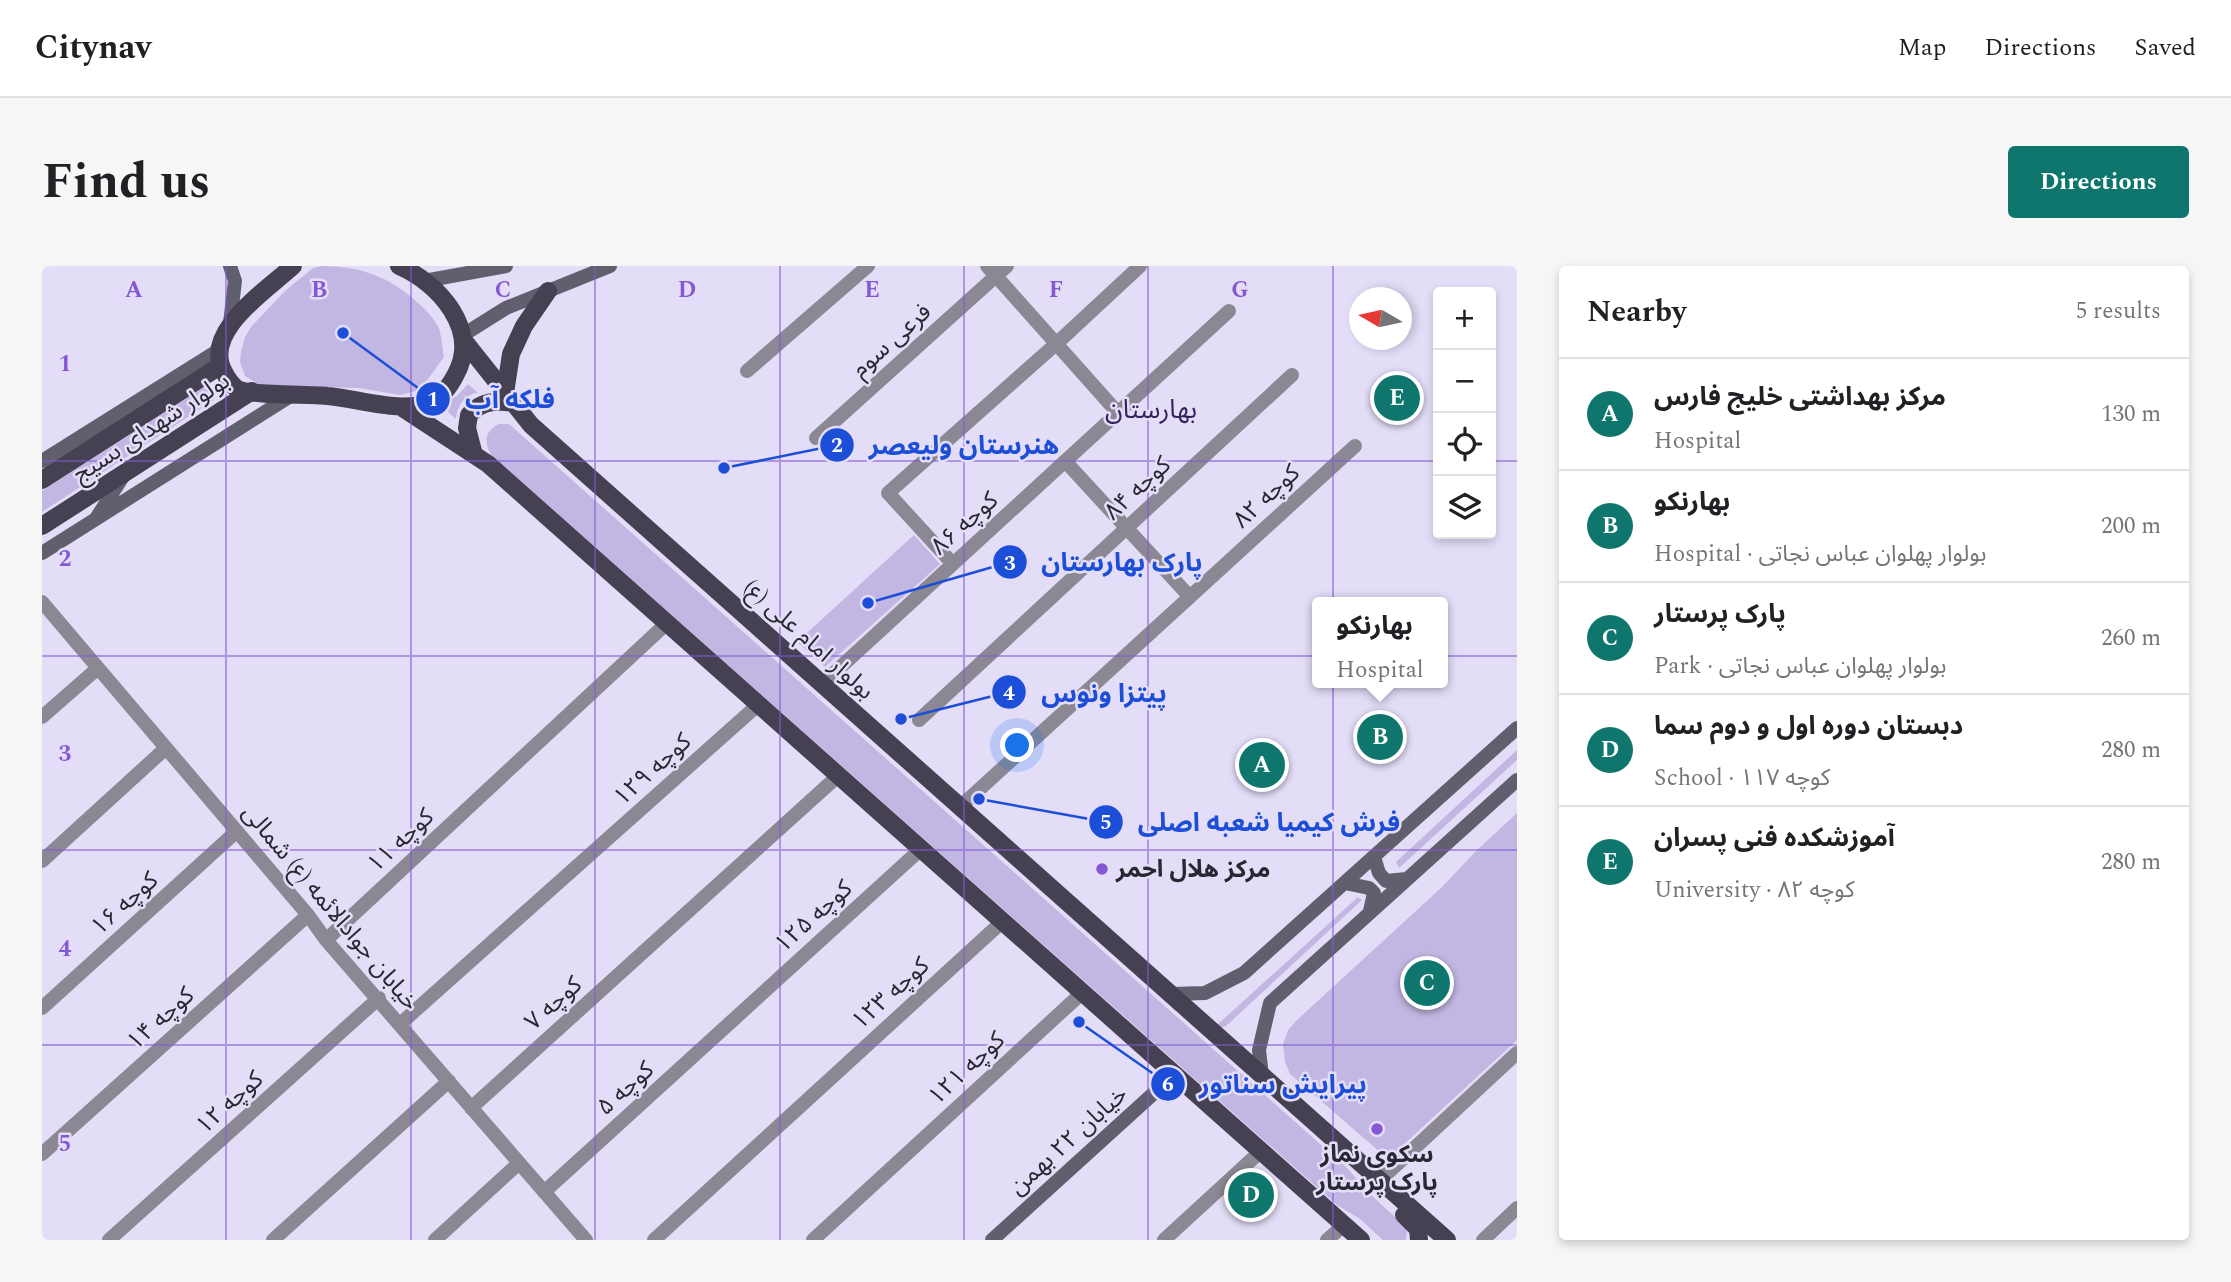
<!DOCTYPE html>
<meta charset="utf-8">
<style>
:root{--surface:#fff;--page:#f6f6f6;--text:#202124;--muted:#757577;--line:#e0e0e0;--accent:#0f766e}
body{margin:0;font-family:Spectral,"Noto Sans Arabic",serif;background:var(--page);color:var(--text)}
.controls{position:absolute;right:21px;top:21px;display:grid;overflow:hidden;border-radius:7px;box-shadow:0 4px 10px #0003}
.controls button{width:63px;height:63px;display:grid;place-items:center;padding:0;border:0;border-bottom:2px solid var(--line);background:var(--surface);color:var(--text);font:35px sans-serif}
.compass{position:absolute;left:1307px;top:21px;width:63px;height:63px;border-radius:50%;background:var(--surface);box-shadow:0 4px 10px #0003;rotate:279deg}
.you{position:absolute;left:976px;top:480px;width:24px;height:24px;margin:-18px;border:5px solid #fff;border-radius:50%;background:#1a73e8;box-shadow:0 0 0 10px #1a73e833}
.badge{display:grid;place-items:center;width:46px;height:46px;border-radius:50%;background:var(--accent);color:#fff;font-size:23px;font-weight:700}
.pin{position:absolute;translate:-50% -50%;border:4px solid #fff;box-shadow:0 2px 7px #0006}
.popup{position:absolute;left:1270px;top:331px;width:136px;height:91px;box-sizing:border-box;display:grid;place-content:center;border-radius:7px;background:var(--surface);filter:drop-shadow(0 2px 5px #0005);font-size:23px;white-space:nowrap;color:var(--muted)}
.popup b{font-size:26px;color:var(--text)}
.popup::after{content:'';position:absolute;left:50%;top:100%;margin-left:-14px;border:14px solid transparent;border-top-color:var(--surface)}
.list{margin:0;padding:0;list-style:none}
h2{display:flex;justify-content:space-between;align-items:center;height:91px;margin:0;padding:0 28px;font-size:30px}
h2 small{font-size:23px;font-weight:400;color:var(--muted)}
.list li{display:grid;grid-template-columns:46px 1fr auto;gap:21px;align-items:center;box-sizing:border-box;height:112px;padding:0 28px;border-top:2px solid var(--line)}
.list b{display:block;font-size:26px;white-space:nowrap}
.list p{margin:0;font-size:23px;white-space:nowrap;color:var(--muted)}
.list em{font-size:23px;font-style:normal;color:var(--muted)}
.icon{flex:none;width:38px;height:38px;fill:none;stroke:currentColor;stroke-width:2;stroke-linecap:round;stroke-linejoin:round}
.map{position:relative;flex:none;width:1475px;height:974px;overflow:hidden;border-radius:7px}
header{display:flex;align-items:center;gap:42px;box-sizing:border-box;height:98px;padding:0 35px;background:var(--surface);border-bottom:2px solid var(--line)}
header strong{font-size:33px}
nav{display:flex;gap:38px;margin-inline-start:auto;font-size:24px}
.intro{display:flex;align-items:center;justify-content:space-between;box-sizing:border-box;height:168px;padding:0 42px}
h1{margin:0;font-size:49px}
.button{padding:18px 32px;border-radius:7px;background:var(--accent);color:#fff;font-size:24px;font-weight:700}
main{display:flex;gap:42px;padding:0 42px}
aside{flex:1;background:var(--surface);border-radius:7px;box-shadow:0 4px 10px #0003}
.map>svg:first-child{display:block}
</style>
<header>
<strong>Citynav</strong>
<nav><a>Map</a><a>Directions</a><a>Saved</a></nav>
</header>
<div class="intro"><h1>Find us</h1><a class="button">Directions</a></div>
<main>
<div class="map">
<svg width="1475" height="974" viewBox="0 0 1475 974">
<rect width="100%" height="100%" fill="#e4ddf8"/>
<path fill="#c2b7e2" d="M280 0C318 0 349 11 376 37 384 44 393 53 397 63 400 71 400 82 402 91L378 124 358 129 317 122 218 119 203 110 198 96 199 86 203 71 209 61 243 25 271 2Z
M426 118 436 127C423 128 415 140 414 153L398 139 415 130Z
M161 122 169 123 173 130 172 134 0 246V225Z
M457 158H467L1304 901 1330 930 1365 962 1364 974H1341L1318 953 1295 939 449 189C442 175 442 166 457 158Z
M872 269 898 298 783 401 755 376Z
M1475 484V494L1357 602 1354 596Z
M1475 547V774L1346 893 1248 808 1243 796 1241 778 1246 764 1255 754 1400 621 1433 586Z
M1316 631 1320 634 1184 760 1178 762 1175 759Z"/>
<g fill="none" stroke-linecap="round" stroke-linejoin="round">
<path stroke="#8b8893" stroke-width="14" d="M945 0 1076 147
M705 105 826 0
M774 172 965 0
M1023 195 1148 331
M911 298 846 227 1014 78 1098 0
M0 336 266 649 284 674 544 974
M780 418 1187 45
M0 451 56 402
M877 454 1250 109
M918 541 1313 180
M0 595 124 482
M284 674 625 357
M0 742 195 565
M358 758 717 438
M429 842 797 509
M0 888 266 649
M1338 914 1475 787
M502 926 879 583
M67 974 337 732
M231 974 407 815
M393 974 477 897
M612 974 961 655
M771 974 1041 726
M1122 974 1219 885
M1285 974 1302 959
M1441 974 1475 942"/>
<path stroke="#615e6d" stroke-width="14" d="M188 0 193 15 188 57
M382 15 464 0
M421 69 464 42 568 0
M0 195 177 84
M55 251 82 209
M0 287 250 129
M1332 591 1337 607 1344 615 1365 613
M1303 617 1327 622 1332 627 1328 645
M1130 728 1163 727 1202 707 1475 462
M1220 810 1217 784 1228 737 1475 514
M950 974 1133 808"/>
<path stroke="#454052" stroke-width="18" d="M251 0C225 24 159 66 182 106 185 112 190 119 195 123 208 130 267 128 285 130 315 132 362 149 390 135 400 131 409 118 414 108 438 64 397 17 357 0
M423 76 489 159 1405 974
M463 127 469 88 482 60 506 25
M359 141 446 198 1319 974
M432 189 425 162 427 149C439 135 454 134 472 137
M0 214 178 100
M0 260 210 125
M1362 949 1376 963 1377 974"/>
</g>
<path fill="none" stroke="#8458d2" stroke-width="2" stroke-opacity="0.55" d="M184 0V974M369 0V974M553 0V974M738 0V974M922 0V974M1106 0V974M1291 0V974M0 195H1396M1449 195H1475M0 390H1475M0 584H1475M0 779H1475"/>
<g fill="#8458d2" stroke="#e4ddf8" stroke-width="2.5">
<circle cx="1060" cy="603" r="7"/>
<circle cx="1335" cy="863" r="7"/>
</g>
<g text-anchor="middle" stroke-width="5" stroke-linejoin="round" paint-order="stroke">
<g font-size="24" fill="#292731" stroke="#e4ddf8">
<text transform="translate(849 74) rotate(-42)" y="8">فرعی سوم</text>
<text transform="translate(109 161) rotate(-33)" y="8">بولوار شهدای بسیج</text>
<text transform="translate(1095 222) rotate(-43)" y="8">کوچه ۸۴</text>
<text transform="translate(1224 230) rotate(-43)" y="8">کوچه ۸۲</text>
<text transform="translate(922 257) rotate(-42)" y="8">کوچه ۸۶</text>
<text transform="translate(767 373) rotate(42)" y="8">بولوار امام علی (ع)</text>
<text transform="translate(610 503) rotate(-42)" y="8">کوچه ۱۲۹</text>
<text transform="translate(358 574) rotate(-43)" y="8">کوچه ۱۱</text>
<text transform="translate(82 637) rotate(-42)" y="8">کوچه ۱۶</text>
<text transform="translate(289 641) rotate(50)" y="8">خیابان جوادالائمه (ع) شمالی</text>
<text transform="translate(771 650) rotate(-42)" y="8">کوچه ۱۲۵</text>
<text transform="translate(848 727) rotate(-42)" y="8">کوچه ۱۲۳</text>
<text transform="translate(511 737) rotate(-42)" y="8">کوچه ۷</text>
<text transform="translate(118 752) rotate(-42)" y="8">کوچه ۱۴</text>
<text transform="translate(924 802) rotate(-43)" y="8">کوچه ۱۲۱</text>
<text transform="translate(583 822) rotate(-42)" y="8">کوچه ۵</text>
<text transform="translate(187 836) rotate(-42)" y="8">کوچه ۱۲</text>
<text transform="translate(1026 874) rotate(-42)" y="8">خیابان ۲۲ بهمن</text>
</g>
<g font-size="24" font-weight="bold" fill="#292731" stroke="#e4ddf8" text-anchor="start">
<text x="1074" y="611">مرکز هلال احمر</text>
<text x="1335" y="896" text-anchor="middle">سکوی نماز<tspan x="1335" dy="28">پارک پرستار</tspan></text>
</g>
<g font-size="26" fill="#36205b" stroke="#e4ddf8">
<text x="1109" y="152">بهارستان</text>
</g>
</g>
<g font-size="23" text-anchor="middle" font-weight="bold" fill="#8458d2" stroke="#e4ddf8" stroke-width="5" stroke-linejoin="round" paint-order="stroke">
<text x="92" y="31">A</text>
<text x="277" y="31">B</text>
<text x="461" y="31">C</text>
<text x="645" y="31">D</text>
<text x="830" y="31">E</text>
<text x="1014" y="31">F</text>
<text x="1198" y="31">G</text>
<text x="23" y="105">1</text>
<text x="23" y="300">2</text>
<text x="23" y="495">3</text>
<text x="23" y="690">4</text>
<text x="23" y="885">5</text>
</g>
<path fill="none" stroke="#1d4ed8" stroke-width="2.5" d="M301 67L391 133M682 202L795 179M826 337L968 296M859 453L967 426M937 533L1064 556M1037 756L1126 818"/>
<g fill="#1d4ed8" stroke="#e4ddf8" stroke-width="2.5">
<circle cx="301" cy="67" r="7"/>
<circle cx="682" cy="202" r="7"/>
<circle cx="826" cy="337" r="7"/>
<circle cx="859" cy="453" r="7"/>
<circle cx="937" cy="533" r="7"/>
<circle cx="1037" cy="756" r="7"/>
<circle cx="391" cy="133" r="18"/>
<circle cx="795" cy="179" r="18"/>
<circle cx="968" cy="296" r="18"/>
<circle cx="967" cy="426" r="18"/>
<circle cx="1064" cy="556" r="18"/>
<circle cx="1126" cy="818" r="18"/>
</g>
<g font-size="21" text-anchor="middle" font-weight="bold" fill="#fff">
<text x="391" y="140">1</text>
<text x="795" y="186">2</text>
<text x="968" y="304">3</text>
<text x="967" y="434">4</text>
<text x="1064" y="563">5</text>
<text x="1126" y="825">6</text>
</g>
<g font-size="26" text-anchor="middle" font-weight="bold" fill="#1d4ed8" stroke="#e4ddf8" stroke-width="5" stroke-linejoin="round" paint-order="stroke">
<text x="468" y="142">فلکه آب</text>
<text x="922" y="188">هنرستان ولیعصر</text>
<text x="1080" y="305">پارک بهارستان</text>
<text x="1062" y="436">پیتزا ونوس</text>
<text x="1227" y="565">فرش کیمیا شعبه اصلی</text>
<text x="1241" y="827">پیرایش سناتور</text>
</g>
</svg>
<div class="controls">
<button>+</button>
<button>−</button>
<button><svg class="icon" aria-label="locate" viewBox="0 0 24 24"><circle cx="12" cy="12" r="6"/><path d="M12 2v4M12 18v4M2 12h4M18 12h4"/></svg></button>
<button><svg class="icon" aria-label="layers" viewBox="0 0 24 24"><path d="M12 4l9 5-9 5-9-5zM3 14l9 5 9-5"/></svg></button>
</div>
<svg class="compass" viewBox="-18 -18 36 36"><path d="M0-13l5 13h-10z" fill="#e53935"/><path d="M0 13l5-13h-10z" fill="#757577"/></svg>
<div class="you"></div>
<div class="pin badge" style="left:1220px;top:499px">A</div>
<div class="pin badge" style="left:1338px;top:471px">B</div>
<div class="popup"><b>بهارنکو</b>Hospital</div>
<div class="pin badge" style="left:1385px;top:717px">C</div>
<div class="pin badge" style="left:1209px;top:929px">D</div>
<div class="pin badge" style="left:1355px;top:132px">E</div>
</div>
<aside>
<h2>Nearby<small>5 results</small></h2>
<ul class="list">
<li><span class="badge">A</span><div><b>مرکز بهداشتی خلیج فارس</b><p>Hospital</p></div><em>130 m</em></li>
<li><span class="badge">B</span><div><b>بهارنکو</b><p>Hospital · بولوار پهلوان عباس نجاتی</p></div><em>200 m</em></li>
<li><span class="badge">C</span><div><b>پارک پرستار</b><p>Park · بولوار پهلوان عباس نجاتی</p></div><em>260 m</em></li>
<li><span class="badge">D</span><div><b>دبستان دوره اول و دوم سما</b><p>School · کوچه ۱۱۷</p></div><em>280 m</em></li>
<li><span class="badge">E</span><div><b>آموزشکده فنی پسران</b><p>University · کوچه ۸۲</p></div><em>280 m</em></li>
</ul>
</aside>
</main>
